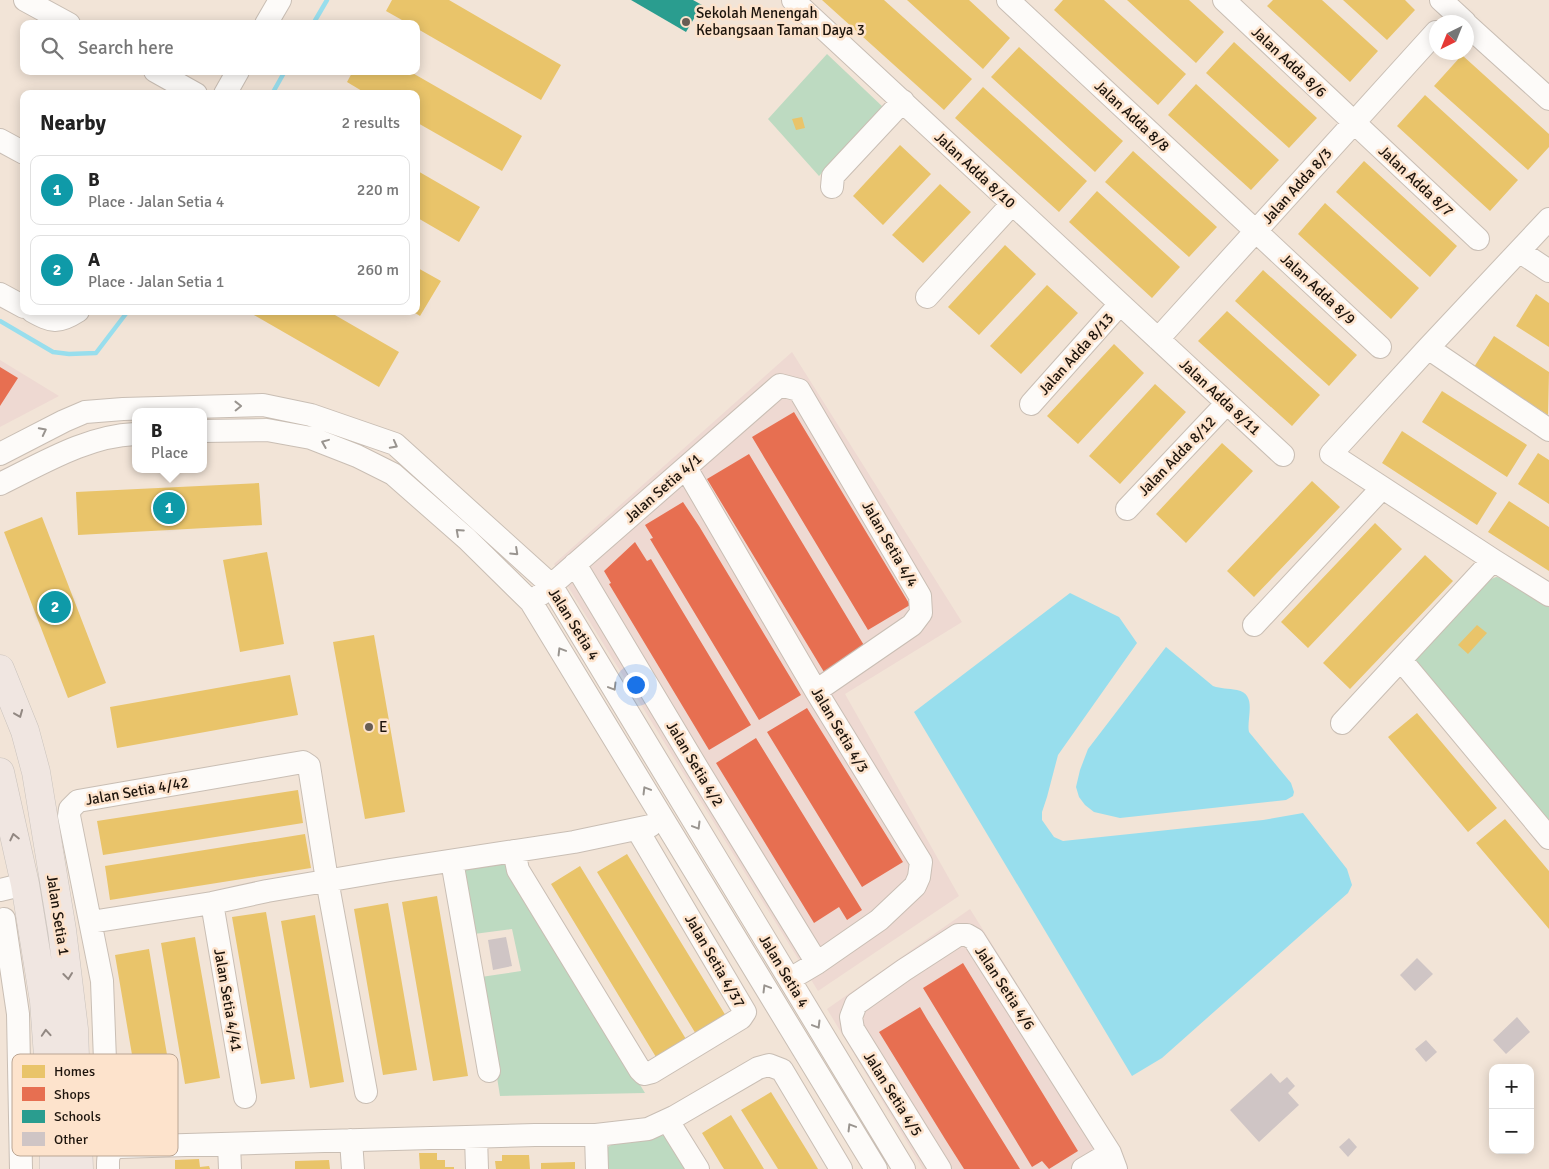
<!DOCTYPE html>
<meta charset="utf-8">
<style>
:root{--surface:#fff;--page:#f6f6f6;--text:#222;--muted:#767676;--line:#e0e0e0;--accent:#685d54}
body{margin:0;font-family:Signika,sans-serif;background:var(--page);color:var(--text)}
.controls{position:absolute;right:15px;bottom:15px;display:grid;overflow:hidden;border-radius:10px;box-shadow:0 2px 12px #0003}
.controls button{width:45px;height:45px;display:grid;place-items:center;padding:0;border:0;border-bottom:1px solid var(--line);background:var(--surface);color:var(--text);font:25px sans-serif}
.compass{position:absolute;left:1429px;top:15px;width:45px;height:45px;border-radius:50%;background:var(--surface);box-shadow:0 2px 12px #0003;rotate:223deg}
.you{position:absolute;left:635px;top:684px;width:18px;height:18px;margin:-12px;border:4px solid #fff;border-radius:50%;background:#1a73e8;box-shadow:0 0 0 8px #1a73e833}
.badge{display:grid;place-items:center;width:32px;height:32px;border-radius:50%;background:var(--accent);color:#fff;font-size:16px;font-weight:700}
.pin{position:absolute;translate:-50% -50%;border:2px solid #fff;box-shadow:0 1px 5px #0006}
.popup{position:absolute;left:132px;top:408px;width:75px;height:65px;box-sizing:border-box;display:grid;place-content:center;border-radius:10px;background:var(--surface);filter:drop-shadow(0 1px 4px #0005);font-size:16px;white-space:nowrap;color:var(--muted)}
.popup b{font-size:19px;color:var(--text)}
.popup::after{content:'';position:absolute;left:50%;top:100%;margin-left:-10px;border:10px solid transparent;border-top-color:var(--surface)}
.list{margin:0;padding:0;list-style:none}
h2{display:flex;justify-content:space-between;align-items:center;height:65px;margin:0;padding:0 20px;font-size:21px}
h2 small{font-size:16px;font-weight:400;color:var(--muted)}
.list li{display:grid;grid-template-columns:32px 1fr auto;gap:15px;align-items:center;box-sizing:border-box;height:70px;margin:0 10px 10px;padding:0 10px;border:1px solid var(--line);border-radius:10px}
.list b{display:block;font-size:19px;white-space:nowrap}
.list p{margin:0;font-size:16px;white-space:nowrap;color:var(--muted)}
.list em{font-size:16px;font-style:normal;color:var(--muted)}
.icon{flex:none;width:28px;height:28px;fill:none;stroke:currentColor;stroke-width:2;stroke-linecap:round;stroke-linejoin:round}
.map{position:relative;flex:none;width:1549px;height:1169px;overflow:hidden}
.search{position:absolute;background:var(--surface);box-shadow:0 2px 12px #0003;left:20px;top:20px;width:400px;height:55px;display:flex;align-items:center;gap:12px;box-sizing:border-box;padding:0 18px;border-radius:10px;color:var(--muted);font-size:19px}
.panel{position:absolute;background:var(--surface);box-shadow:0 2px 12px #0003;left:20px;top:90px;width:400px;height:225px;border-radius:10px}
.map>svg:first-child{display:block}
</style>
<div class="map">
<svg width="1549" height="1169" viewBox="0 0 1549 1169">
<rect width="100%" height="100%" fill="#f2e4d7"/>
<path fill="#eed9d2" d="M792 352 962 622 845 694 959 896 818 991 554 564Z
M0 360 59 396 0 427Z
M970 909 1120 1148 1128 1169H923L827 1009Z"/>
<path fill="#bddac1" d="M827 54 884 108 819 176 768 119Z
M1496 577 1503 578 1549 606V824L1415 660 1489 580Z
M507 864 645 1093 500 1096 481 977 521 971 512 929 474 934 462 877 465 869 469 865Z
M666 1135 691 1169H607L606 1148 620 1140Z"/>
<path fill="#98deed" d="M1070 593 1119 617 1137 643 1058 755 1047 797 1042 812V820L1054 837 1063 841 1263 820 1303 813 1347 869 1352 885 1348 893 1162 1058 1132 1076 914 712Z
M1166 647 1213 686C1221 689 1228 688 1237 690 1258 694 1246 719 1249 732L1291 783 1294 792 1293 796 1286 800 1120 818 1094 812 1085 805 1079 797 1076 787 1080 770 1088 749Z"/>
<path fill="#e9c46a" d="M392 0H449L561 65 541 100 416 28V24H409L386 11Z
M822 0H884L972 79 944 110Z
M907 0H969L1010 38 983 69Z
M1063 0H1104L1186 74 1158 105 1054 10Z
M1127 0H1189L1224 32 1196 63Z
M1273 0H1322L1378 51 1350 82 1267 6Z
M1343 0H1405L1415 10 1387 40Z
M1234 42 1317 118 1289 148 1206 73Z
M1019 47 1123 141 1095 172 991 77Z
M1462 55 1549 134V147L1528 170 1434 86Z
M353 71H409L522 136 502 171 416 122V94H367L347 82Z
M1196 84 1279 160 1251 190 1168 115Z
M983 87 1087 181 1059 212 955 118Z
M1425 95 1518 180 1490 211 1397 126Z
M802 117 805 128 796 130 792 119Z
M900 145 931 174 883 225 853 196Z
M1133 151 1217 227 1189 257 1105 182Z
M1364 161 1457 246 1430 277 1336 192Z
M416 170 480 207 459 242 416 217Z
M940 184 971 212 923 263 892 235Z
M1097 191 1180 267 1152 298 1069 222Z
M1325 203 1419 288 1391 319 1298 234Z
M1005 245 1036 274 979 335 948 307Z
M416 267 441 281 420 316 412 311H416Z
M1263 270 1357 355 1329 386 1235 301Z
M1047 285 1078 313 1021 374 990 346Z
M1536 294 1549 303V347L1516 326Z
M247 311H328L399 352 379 387Z
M1227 311 1320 395 1292 426 1198 341Z
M1494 336 1549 372 1548 415 1474 367Z
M1114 344 1144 373 1078 444 1047 416Z
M1155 384 1186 412 1120 484 1089 456Z
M1442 391 1527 445 1507 477 1422 422Z
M1402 431 1497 493 1477 525 1382 463Z
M1222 443 1253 471 1186 543 1156 514Z
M1538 453 1549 460V504L1518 484Z
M1312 481 1340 507 1254 597 1227 571Z
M259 483 262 525 78 535 76 492Z
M1509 501 1549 527V571L1488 532Z
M42 517 106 683 68 698 4 532Z
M1375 523 1402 549 1308 648 1281 622Z
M267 552 284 644 240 652 223 560Z
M1425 555 1453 581 1350 689 1323 663Z
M1477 625 1487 633 1468 654 1458 645Z
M374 635 405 812 365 819 333 642Z
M290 675 298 715 117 748 110 707Z
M1417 713 1497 808 1468 832 1388 737Z
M298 790 303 823 103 855 97 821Z
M1505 819 1549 871V929L1476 843Z
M305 834 311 868 110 900 105 866Z
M627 854 729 1021 699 1039 597 872Z
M580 866 689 1044 659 1062 551 884Z
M437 896 468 1076 433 1081 402 902Z
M388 903 417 1070 383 1075 354 909Z
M266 912 295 1079 261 1084 232 917Z
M315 915 344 1082 310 1088 281 921Z
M195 937 220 1078 185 1084 161 943Z
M149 949 171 1078 137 1084 115 955Z
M771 1092 811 1157 818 1169H778L768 1153 741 1110Z
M731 1115 758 1159 764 1169H724L722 1166 702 1133Z
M419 1153H437V1160H445V1167H454V1169H420Z
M502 1155H529L530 1169H496L495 1161H502Z
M199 1159 200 1167 209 1166 210 1169H175V1160Z
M329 1160 330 1169H295V1161Z
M575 1162V1169H541V1163Z"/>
<path fill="#e76f51" d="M0 367 18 378 0 406Z
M794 412 910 605 868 630 752 437Z
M749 454 865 647 824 672 707 479Z
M683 502 699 526 801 695 759 720 650 539 653 538 645 525Z
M635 542 647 561 651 559 751 725 709 750 609 584 611 583 604 571Z
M807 708 903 862 862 887 767 732Z
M756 738 862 910 847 920 839 907 814 923 716 763Z
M963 963 1078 1151 1049 1169 1042 1161 1032 1167 923 988Z
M920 1007 927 1019 1020 1169H964L945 1139 879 1032Z"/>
<path fill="#2a9d8f" d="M631 0H693L702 5 686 32Z"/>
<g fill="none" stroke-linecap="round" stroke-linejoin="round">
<path stroke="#98deed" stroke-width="4.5" d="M313 24 327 0
M272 94 285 71
M0 321 53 352 69 354 96 353 128 311"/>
</g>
<path fill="#cfc5c5" d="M506 937 512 966 493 970 488 940Z
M1417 958 1433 974 1415 991 1400 975Z
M1517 1017 1530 1032 1506 1054 1493 1040Z
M1426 1040 1437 1052 1426 1062 1415 1049Z
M1271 1073 1280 1083 1287 1077 1295 1086 1288 1093 1299 1105 1259 1142 1230 1110Z
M1349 1138 1357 1147 1348 1157 1339 1147Z"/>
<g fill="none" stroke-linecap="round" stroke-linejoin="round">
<g stroke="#c9beb4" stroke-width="24">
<path id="minor" d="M25 0 69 24
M793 0 1283 455
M1008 0 1380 347
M1224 0 1478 239
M1441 0 1465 22
M266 24 280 0
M1466 24 1549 99
M155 71 196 94
M225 94 238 71
M0 140 24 153
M832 187 833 176 903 101
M1549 219 1428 348 1331 454 1493 560 1549 595
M1519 251 1549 271
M0 294 24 307
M927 297 1012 204
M32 311C52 322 58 324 78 311
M1158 339 1436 32
M1428 348 1549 430
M1031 404 1120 304
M203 431 267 430 311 438 357 456 393 474 467 539 531 602 876 1169
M0 454 64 421 85 412 123 409 263 405 311 415 395 444 551 585 904 1169
M686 468 816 691 921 862 919 877 915 886 879 920 817 963 790 979
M0 484C43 463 87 436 135 434
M1127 509 1227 403
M575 564 696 766 817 963
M540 595 780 385 799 390 920 596 921 613 912 625 816 691
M1254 625 1382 488
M1401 660 1549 838
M1342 723 1493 560
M514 851 518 870 640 1070 644 1074 652 1072 741 1018 745 1012 637 829
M452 861 489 1071
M0 890 25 884
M212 903 245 1097
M4 919 18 1014 21 1169
M91 922 212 903 267 891 390 870 574 842 650 826
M106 1087 102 981 69 816 70 809 78 801 303 762 309 766 327 880 366 1092
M668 1121 698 1169
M596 1135 597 1169
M476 1137 477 1169
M351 1140 353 1169
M229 1144 230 1169
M108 1169C108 1158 107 1153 117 1147L535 1135H596L648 1129 674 1117 758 1068 769 1065 782 1070 841 1169
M940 1169 853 1029 851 1017 856 1004 904 970 958 935H967L974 939 1110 1153 1116 1169
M1083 1169 1110 1153"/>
</g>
<g stroke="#c9c2bc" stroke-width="29">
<path id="major" d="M0 669 25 731 36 772 62 930 74 1029 79 1169
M0 772 25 884 44 1001 52 1112 54 1169"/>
</g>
<use href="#minor" stroke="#fdfbf9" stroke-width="22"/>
<use href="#major" stroke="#f0e6e1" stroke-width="28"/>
</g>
<defs><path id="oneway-chevron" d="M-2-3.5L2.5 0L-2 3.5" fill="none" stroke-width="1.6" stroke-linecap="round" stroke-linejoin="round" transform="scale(1.25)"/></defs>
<g stroke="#99948f">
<use href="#oneway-chevron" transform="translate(238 406) rotate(-1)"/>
<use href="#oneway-chevron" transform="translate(43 431) rotate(-27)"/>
<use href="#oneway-chevron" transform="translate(325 443) rotate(-158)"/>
<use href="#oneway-chevron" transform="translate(394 445) rotate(28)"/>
<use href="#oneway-chevron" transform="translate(459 532) rotate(-138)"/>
<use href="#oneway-chevron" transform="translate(515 552) rotate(43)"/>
<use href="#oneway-chevron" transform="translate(561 651) rotate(-121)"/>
<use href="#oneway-chevron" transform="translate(613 687) rotate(59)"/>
<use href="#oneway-chevron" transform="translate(646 790) rotate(-121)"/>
<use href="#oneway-chevron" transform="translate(697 826) rotate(59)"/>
<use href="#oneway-chevron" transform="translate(766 988) rotate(-121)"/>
<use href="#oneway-chevron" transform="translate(817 1025) rotate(59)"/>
<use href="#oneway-chevron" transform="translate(851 1127) rotate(-121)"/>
</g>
<g stroke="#928882">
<use href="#oneway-chevron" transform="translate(19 714) rotate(68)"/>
<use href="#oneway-chevron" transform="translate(14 837) rotate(-103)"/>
<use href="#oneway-chevron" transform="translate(68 976) rotate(83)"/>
<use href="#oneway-chevron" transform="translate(46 1033) rotate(-94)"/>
</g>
<g fill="#685d54" stroke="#fde3cc" stroke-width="2">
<circle cx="686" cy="22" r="5"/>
<circle cx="369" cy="727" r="5"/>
</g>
<g text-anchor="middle" stroke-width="5" stroke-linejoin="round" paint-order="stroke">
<g font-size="15" fill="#1e150d" stroke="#fde3cc" text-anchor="start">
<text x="696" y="18">Sekolah Menengah<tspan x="696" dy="17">Kebangsaan Taman Daya 3</tspan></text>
<text x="379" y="732">E</text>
</g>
<g font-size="15" fill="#1e150d" stroke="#fde3cc">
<text transform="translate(1289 62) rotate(43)" y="5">Jalan Adda 8/6</text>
<text transform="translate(1132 116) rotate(43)" y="5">Jalan Adda 8/8</text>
<text transform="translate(975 170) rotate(43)" y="5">Jalan Adda 8/10</text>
<text transform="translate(1416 181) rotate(43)" y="5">Jalan Adda 8/7</text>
<text transform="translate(1297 186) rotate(-48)" y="5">Jalan Adda 8/3</text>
<text transform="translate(1318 289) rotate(43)" y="5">Jalan Adda 8/9</text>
<text transform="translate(1076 354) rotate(-48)" y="5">Jalan Adda 8/13</text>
<text transform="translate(1220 397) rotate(43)" y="5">Jalan Adda 8/11</text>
<text transform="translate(1177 456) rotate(-46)" y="5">Jalan Adda 8/12</text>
<text transform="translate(663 488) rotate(-41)" y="5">Jalan Setia 4/1</text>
<text transform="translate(890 544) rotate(60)" y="5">Jalan Setia 4/4</text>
<text transform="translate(574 624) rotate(58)" y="5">Jalan Setia 4</text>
<text transform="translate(840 730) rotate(59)" y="5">Jalan Setia 4/3</text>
<text transform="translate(695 764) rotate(59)" y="5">Jalan Setia 4/2</text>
<text transform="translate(137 791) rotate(-10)" y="5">Jalan Setia 4/42</text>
<text transform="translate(58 915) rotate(81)" y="5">Jalan Setia 1</text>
<text transform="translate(715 961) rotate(60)" y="5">Jalan Setia 4/37</text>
<text transform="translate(784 971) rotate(59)" y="5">Jalan Setia 4</text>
<text transform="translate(1005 988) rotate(57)" y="5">Jalan Setia 4/6</text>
<text transform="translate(228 1000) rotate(80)" y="5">Jalan Setia 4/41</text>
<text transform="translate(893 1094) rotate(58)" y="5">Jalan Setia 4/5</text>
</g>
</g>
<rect x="12" y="1054" width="166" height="102" rx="8" fill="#fde3cc" stroke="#baa593" stroke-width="1"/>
<rect x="22" y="1065" width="23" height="13" fill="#e9c46a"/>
<rect x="22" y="1087" width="23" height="14" fill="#e76f51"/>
<rect x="22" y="1110" width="23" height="13" fill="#2a9d8f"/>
<rect x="22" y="1132" width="23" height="14" fill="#cfc5c5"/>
<g font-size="14" fill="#1e150d">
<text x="54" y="1076">Homes</text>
<text x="54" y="1099">Shops</text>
<text x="54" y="1121">Schools</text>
<text x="54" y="1144">Other</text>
</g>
</svg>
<div class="controls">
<button>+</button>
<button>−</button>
</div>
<svg class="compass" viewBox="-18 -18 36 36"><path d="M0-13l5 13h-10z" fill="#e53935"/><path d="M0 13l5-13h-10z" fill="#767676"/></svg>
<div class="you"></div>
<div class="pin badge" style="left:169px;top:508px;background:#0f9aa8">1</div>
<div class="popup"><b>B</b>Place</div>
<div class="pin badge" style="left:55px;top:607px;background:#0f9aa8">2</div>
<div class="search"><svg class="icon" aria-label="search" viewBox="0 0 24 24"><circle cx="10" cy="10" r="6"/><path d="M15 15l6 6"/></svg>Search here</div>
<section class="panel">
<h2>Nearby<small>2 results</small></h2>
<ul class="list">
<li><span class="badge" style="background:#0f9aa8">1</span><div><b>B</b><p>Place · Jalan Setia 4</p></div><em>220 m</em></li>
<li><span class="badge" style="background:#0f9aa8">2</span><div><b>A</b><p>Place · Jalan Setia 1</p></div><em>260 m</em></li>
</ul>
</section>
</div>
